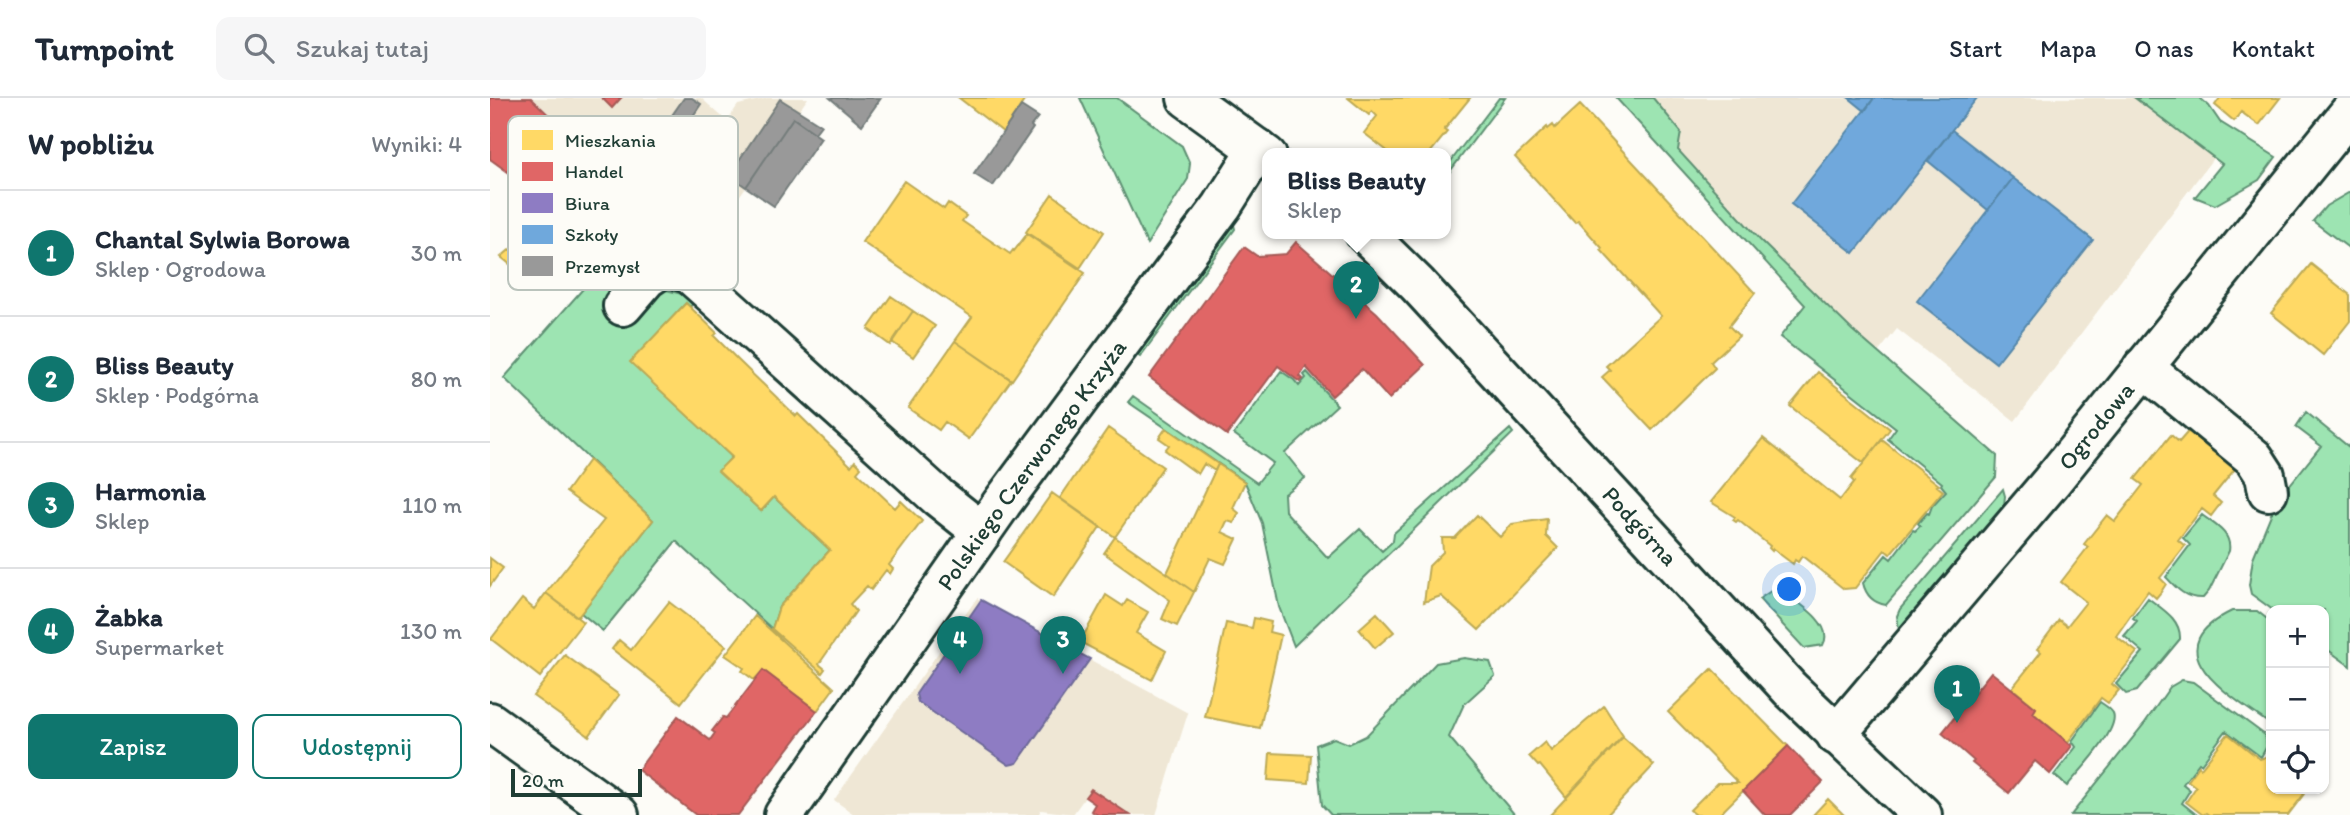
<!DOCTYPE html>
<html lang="pl">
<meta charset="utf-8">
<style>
:root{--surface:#fff;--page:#f6f6f7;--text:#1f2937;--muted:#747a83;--line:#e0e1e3;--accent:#0f766e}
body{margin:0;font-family:Itim,sans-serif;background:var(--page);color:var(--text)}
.controls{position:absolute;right:21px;bottom:21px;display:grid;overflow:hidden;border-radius:14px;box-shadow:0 2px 5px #0004}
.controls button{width:63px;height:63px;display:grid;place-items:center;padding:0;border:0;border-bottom:2px solid var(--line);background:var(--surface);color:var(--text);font:35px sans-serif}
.scale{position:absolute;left:21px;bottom:18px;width:131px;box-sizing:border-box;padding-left:7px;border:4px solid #1f3d34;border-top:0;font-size:19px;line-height:24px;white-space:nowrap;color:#1f3d34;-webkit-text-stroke:5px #fdfcf7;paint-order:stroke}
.you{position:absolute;left:1300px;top:492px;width:24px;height:24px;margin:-18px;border:5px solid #fff;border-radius:50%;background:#1a73e8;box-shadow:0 0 0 10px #1a73e833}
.badge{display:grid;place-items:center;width:46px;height:46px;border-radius:50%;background:var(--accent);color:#fff;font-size:23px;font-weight:700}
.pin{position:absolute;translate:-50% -58px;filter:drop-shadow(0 2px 4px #0008)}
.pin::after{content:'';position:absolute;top:37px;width:24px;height:21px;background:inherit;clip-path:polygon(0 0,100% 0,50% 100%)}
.popup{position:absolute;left:772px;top:50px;width:189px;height:91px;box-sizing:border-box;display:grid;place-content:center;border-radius:14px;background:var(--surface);filter:drop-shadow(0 2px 5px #0005);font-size:23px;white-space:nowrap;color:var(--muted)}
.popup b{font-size:26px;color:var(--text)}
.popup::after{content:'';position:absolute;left:50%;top:100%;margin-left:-14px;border:14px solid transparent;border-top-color:var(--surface)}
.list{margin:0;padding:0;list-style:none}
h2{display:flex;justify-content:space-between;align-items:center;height:91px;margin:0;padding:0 28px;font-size:30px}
h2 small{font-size:23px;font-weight:400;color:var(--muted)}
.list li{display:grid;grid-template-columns:46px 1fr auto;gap:21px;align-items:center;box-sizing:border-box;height:126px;padding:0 28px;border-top:2px solid var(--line)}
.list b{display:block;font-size:26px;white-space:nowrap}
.list p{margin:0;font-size:23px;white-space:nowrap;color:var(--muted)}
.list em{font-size:23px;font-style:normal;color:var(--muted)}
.actions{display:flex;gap:14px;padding:21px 28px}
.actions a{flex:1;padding:16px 0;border:2px solid var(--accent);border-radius:14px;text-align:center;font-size:24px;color:var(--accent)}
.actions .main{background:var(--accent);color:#fff}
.icon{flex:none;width:38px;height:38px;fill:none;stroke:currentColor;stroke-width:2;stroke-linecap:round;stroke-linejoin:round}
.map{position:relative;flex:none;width:1860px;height:717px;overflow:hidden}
header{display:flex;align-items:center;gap:42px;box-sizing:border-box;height:98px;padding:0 35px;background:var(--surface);border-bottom:2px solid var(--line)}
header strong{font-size:33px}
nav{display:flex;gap:38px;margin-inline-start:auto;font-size:24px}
.search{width:490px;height:63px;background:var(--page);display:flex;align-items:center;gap:18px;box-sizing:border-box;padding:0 24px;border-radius:14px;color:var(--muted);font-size:26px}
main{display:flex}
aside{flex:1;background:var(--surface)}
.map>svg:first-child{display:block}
</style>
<header>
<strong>Turnpoint</strong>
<div class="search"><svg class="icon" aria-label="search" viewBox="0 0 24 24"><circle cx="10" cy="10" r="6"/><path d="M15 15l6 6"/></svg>Szukaj tutaj</div>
<nav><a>Start</a><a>Mapa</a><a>O nas</a><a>Kontakt</a></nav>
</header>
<main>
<aside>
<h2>W pobliżu<small>Wyniki: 4</small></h2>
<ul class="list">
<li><span class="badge">1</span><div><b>Chantal Sylwia Borowa</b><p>Sklep · Ogrodowa</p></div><em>30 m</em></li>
<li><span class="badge">2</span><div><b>Bliss Beauty</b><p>Sklep · Podgórna</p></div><em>80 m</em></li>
<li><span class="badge">3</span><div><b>Harmonia</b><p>Sklep</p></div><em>110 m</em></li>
<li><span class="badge">4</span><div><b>Żabka</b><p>Supermarket</p></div><em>130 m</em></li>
</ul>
<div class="actions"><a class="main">Zapisz</a><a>Udostępnij</a></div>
</aside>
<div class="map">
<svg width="1860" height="717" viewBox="0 0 1860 717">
<rect width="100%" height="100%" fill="#fdfcf7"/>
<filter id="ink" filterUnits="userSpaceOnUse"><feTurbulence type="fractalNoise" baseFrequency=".0143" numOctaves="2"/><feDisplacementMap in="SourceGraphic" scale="14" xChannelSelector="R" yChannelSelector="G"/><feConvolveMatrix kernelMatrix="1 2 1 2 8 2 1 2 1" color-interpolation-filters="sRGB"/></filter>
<g filter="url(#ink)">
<path fill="#efe7d5" d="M41 0H211L237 23 248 7 278 0H318L209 156Z
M1126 0H1665L1730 51 1525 323 1407 231 1375 271Z
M487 500 698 615 666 717H640L601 691 583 716 551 712 548 717H365L344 702Z"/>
<path fill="#9de4b2" stroke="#5e9073" stroke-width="2" d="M590 0H627L692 48 700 66 698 81 657 146Z
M1009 0H1015L955 80V71Z
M1126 0H1163L1191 34 1188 52 1270 142 1362 232 1507 358 1506 379 1396 507C1384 505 1376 498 1373 485L1396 457 1401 461 1423 432 1425 433 1430 428 1428 425 1437 415 1439 416 1442 408 1456 393 1451 387 1452 385 1398 341 1406 330 1290 239 1315 207Z
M1645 0H1710L1719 8 1730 24 1786 59 1769 82 1725 107 1705 99 1732 66Z
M1860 94V151L1823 123 1836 108Z
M162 113 230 175 225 179 188 142 169 146 114 203 138 226 167 196 176 192 192 196 203 205 200 209 196 205 141 264 242 359 229 373 271 413 284 399 340 452 289 509 282 531 186 443 113 533 91 515 163 422 14 280Z
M743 123 745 131 650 259 647 257Z
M791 273 804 282 809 288 816 280 814 277 817 274 847 307 795 355 815 380 794 396 795 413 838 460 870 431 892 453 903 443 904 435 1020 331 1023 335 804 548 789 509 772 425 755 384 638 304 643 298 767 385 783 365 744 336Z
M1816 314 1860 350V568L1834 549V512H1783L1761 496 1759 487 1763 460 1786 404 1831 348 1806 329Z
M1513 391 1515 398 1513 416 1409 532 1407 518 1410 511Z
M1712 417C1725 427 1742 435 1739 453L1719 493 1713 500C1696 501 1687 491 1676 479L1700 447 1693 440Z
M1287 489C1302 501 1346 525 1333 547L1314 550 1269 501Z
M1658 500C1672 511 1691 521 1690 541L1647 593 1636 596 1626 586 1653 554 1634 538 1647 523 1643 520Z
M1742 513H1767L1781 524V627C1742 598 1659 553 1742 513Z
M974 560 1000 564 1005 578 974 606 959 639 1025 717H841L832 707 826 647 844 640 859 646 876 638 946 565Z
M1692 582 1703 584 1775 637 1777 648 1771 659 1736 633 1711 666 1709 665 1693 686 1700 692 1692 705 1707 717H1581L1654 626 1680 589Z
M1610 604C1614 607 1620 610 1623 615 1630 632 1588 675 1577 688L1564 677 1586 649 1582 643Z"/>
<path fill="#ffd966" stroke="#bcaa57" stroke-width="2" d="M469 0H536L513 34Z
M858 0H980L954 32 957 34 940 55H900L874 35 887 18 882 13 879 17Z
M1730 0H1790L1769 27 1751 14 1744 23 1725 7Z
M1090 7 1265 195 1239 228 1249 238 1221 264 1225 270 1162 332 1112 279 1120 272 1116 268 1171 218 1111 152 1112 150 1088 123 1085 125 1025 59 1057 29 1058 31 1063 27 1065 30Z
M414 83 454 111 458 105 476 118 472 123 520 156 523 152 524 153 537 136 595 175 522 282 465 243 482 219 372 144Z
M562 96 614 134 590 170 536 134Z
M40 111 66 142 52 154 26 123Z
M37 137 73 178 54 194 11 159Z
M1821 166 1860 197V223L1833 257 1781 215Z
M401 198 423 213 400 247 378 231Z
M196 205 227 235 224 238 249 263 306 318 308 316 361 368 365 363 371 369 367 374 405 410 411 403 432 423 399 467 403 471 400 476 396 472 381 492 377 488 360 506 366 513 329 566 335 571 332 575 282 531 289 509 340 452 284 399 271 413 228 373 242 359 140 264Z
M423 213 445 228 423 259 402 244Z
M465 243 521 282 479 341 455 324 449 332 418 310Z
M1328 274 1400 331 1373 365 1300 308Z
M1703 328 1749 366 1723 398 1731 405 1721 418 1712 411 1688 442 1695 448 1670 480 1676 486 1671 494 1666 500 1658 493 1626 538 1647 554 1622 586 1629 592 1618 605 1611 600 1578 644 1543 615 1546 610 1522 590 1551 554 1547 551 1569 522 1577 528 1596 504 1571 484 1598 449 1594 446 1617 417 1625 423 1653 387 1645 381 1681 337 1689 344Z
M618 330 673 369 625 439 570 400Z
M676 330 728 366 725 373 714 366 708 376 675 352 679 347 669 340Z
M1273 340 1350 402 1364 384 1361 381 1392 342 1449 387 1447 388 1453 393 1400 456 1395 452 1365 490 1354 491 1312 458 1308 464 1305 462 1303 466 1283 451 1282 453 1279 450 1280 448 1248 422 1246 424 1243 422 1245 419 1221 404Z
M99 362 163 422 88 519 56 495 114 422 76 394Z
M728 366 755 384 743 410 749 415 744 425 737 423 732 434 747 441 735 466 720 460 704 494 677 475Z
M562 395 610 429 563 499 513 464Z
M987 417 1010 439 1022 426 1057 421 1056 438 1068 450 989 532 951 498 934 504 939 468 953 454 952 440H965Z
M625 439 704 494 687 528 672 521 680 502 614 455Z
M0 460 13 470 0 488Z
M56 495 93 524 50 579 1 541 32 501 44 511Z
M616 497 633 508 637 502 658 514 646 535 676 553 662 582 590 544Z
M179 504 236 548 191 605 122 551 129 542 141 552Z
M887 515 904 534 885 550 869 531Z
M265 518 344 590 327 613 273 572 264 582 252 573 254 570 235 557Z
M764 520 781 524 779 534 791 537 770 630 715 619 736 525 762 530Z
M75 557 129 597 99 638 43 598Z
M1222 571 1298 648 1229 717H1206L1200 712 1227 685H1248L1178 614Z
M1114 608 1133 638 1076 699 1050 667 1048 668 1039 658 1055 644 1061 653Z
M1738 636 1770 661 1781 657V691H1807L1814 696 1798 717H1719L1716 715 1713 717 1696 704 1706 689 1698 683 1709 668 1711 670Z
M1133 639 1164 667 1117 717H1060Z
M780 655 821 657 819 685 778 682Z
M1338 701 1354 717H1323Z"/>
<path fill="#e06666" stroke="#a65a57" stroke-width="2" d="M0 0H41L66 24 25 79 0 61Z
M112 0H131L122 10Z
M806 144 887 215 935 267 899 301 872 271 842 298 816 269 810 278 813 281 810 284 788 268 737 337 659 279 754 149 767 158 796 156Z
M273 572 327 613 248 717H206L148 672 188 618 220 642 225 635 222 633 233 619 236 620Z
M1501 574 1546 610 1543 615 1582 648 1560 676 1545 663 1519 695 1482 665 1484 663 1452 635Z
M1298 648 1333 684 1300 717H1275L1253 693Z
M601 691 640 717H608L601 713 605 706 595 699Z"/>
<path fill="#8e7cc3" stroke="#6d6998" stroke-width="2" d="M491 502 600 561 527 665 519 667 428 604 426 596Z"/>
<path fill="#6fa8dc" stroke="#5788aa" stroke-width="2" d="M1359 0H1384L1375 13Z
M1384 0H1487L1364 155 1301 106Z
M1462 32 1523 80 1498 112 1438 63Z
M1523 80 1603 142 1506 265 1427 203Z"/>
<path fill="#999" stroke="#747d7b" stroke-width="2" d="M194 0H202L211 6 193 33 178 23Z
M340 0H391L372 27Z
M290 1 331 27 325 35 303 20 256 89 239 77Z
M531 8 548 19 541 28 543 30 503 88 484 76Z
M303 20 331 40 284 108 256 89Z"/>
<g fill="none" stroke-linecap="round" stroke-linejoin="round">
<g stroke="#1f3d34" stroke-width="44">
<g id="street">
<path d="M133 208 157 180 176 167 200 176 448 399 492 434"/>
<path d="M1653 269 1764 360 1775 377 1778 393"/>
<path d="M0 624 129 717"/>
<path id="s1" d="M1346 637 1561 384 1860 14"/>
<path id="s2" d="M294 717 512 405 732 108 768 51"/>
</g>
</g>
<g stroke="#1f3d34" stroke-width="44">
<g id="secondary">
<path d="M697 0 777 58"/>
<path id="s3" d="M875 135 927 186 1300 591 1432 717"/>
</g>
</g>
<use href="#street" stroke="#fdfcf7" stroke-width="38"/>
<use href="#secondary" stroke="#fdfcf7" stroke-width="38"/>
</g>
</g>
<g text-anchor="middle" stroke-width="7" stroke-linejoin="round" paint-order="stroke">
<g font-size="24" fill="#1f3d34" stroke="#fdfcf7">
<text dy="8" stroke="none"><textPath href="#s1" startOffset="404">Ogrodowa</textPath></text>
<text dy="8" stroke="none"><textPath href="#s2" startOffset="429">Polskiego Czerwonego Krzyża</textPath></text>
<text dy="8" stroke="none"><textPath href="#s3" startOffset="402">Podgórna</textPath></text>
</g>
</g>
<rect x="18" y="18" width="230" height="174" rx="10" fill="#fdfcf7" stroke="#bac3bc" stroke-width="2"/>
<rect x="32" y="32" width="31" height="20" fill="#ffd966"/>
<rect x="32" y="64" width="31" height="19" fill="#e06666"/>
<rect x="32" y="95" width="31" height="20" fill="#8e7cc3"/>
<rect x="32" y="127" width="31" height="19" fill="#6fa8dc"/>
<rect x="32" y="158" width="31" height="20" fill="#999"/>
<g font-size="19" fill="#1f3d34">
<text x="75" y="49">Mieszkania</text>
<text x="75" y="80">Handel</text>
<text x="75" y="112">Biura</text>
<text x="75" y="143">Szkoły</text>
<text x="75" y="175">Przemysł</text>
</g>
</svg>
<div class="controls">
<button>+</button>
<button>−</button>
<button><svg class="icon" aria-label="locate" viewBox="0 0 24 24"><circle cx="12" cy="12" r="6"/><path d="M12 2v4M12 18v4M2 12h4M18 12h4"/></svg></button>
</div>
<div class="scale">20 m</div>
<div class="you"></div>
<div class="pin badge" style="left:1467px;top:625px">1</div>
<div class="pin badge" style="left:866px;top:221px">2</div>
<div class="popup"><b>Bliss Beauty</b>Sklep</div>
<div class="pin badge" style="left:573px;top:576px">3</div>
<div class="pin badge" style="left:470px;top:576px">4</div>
</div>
</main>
